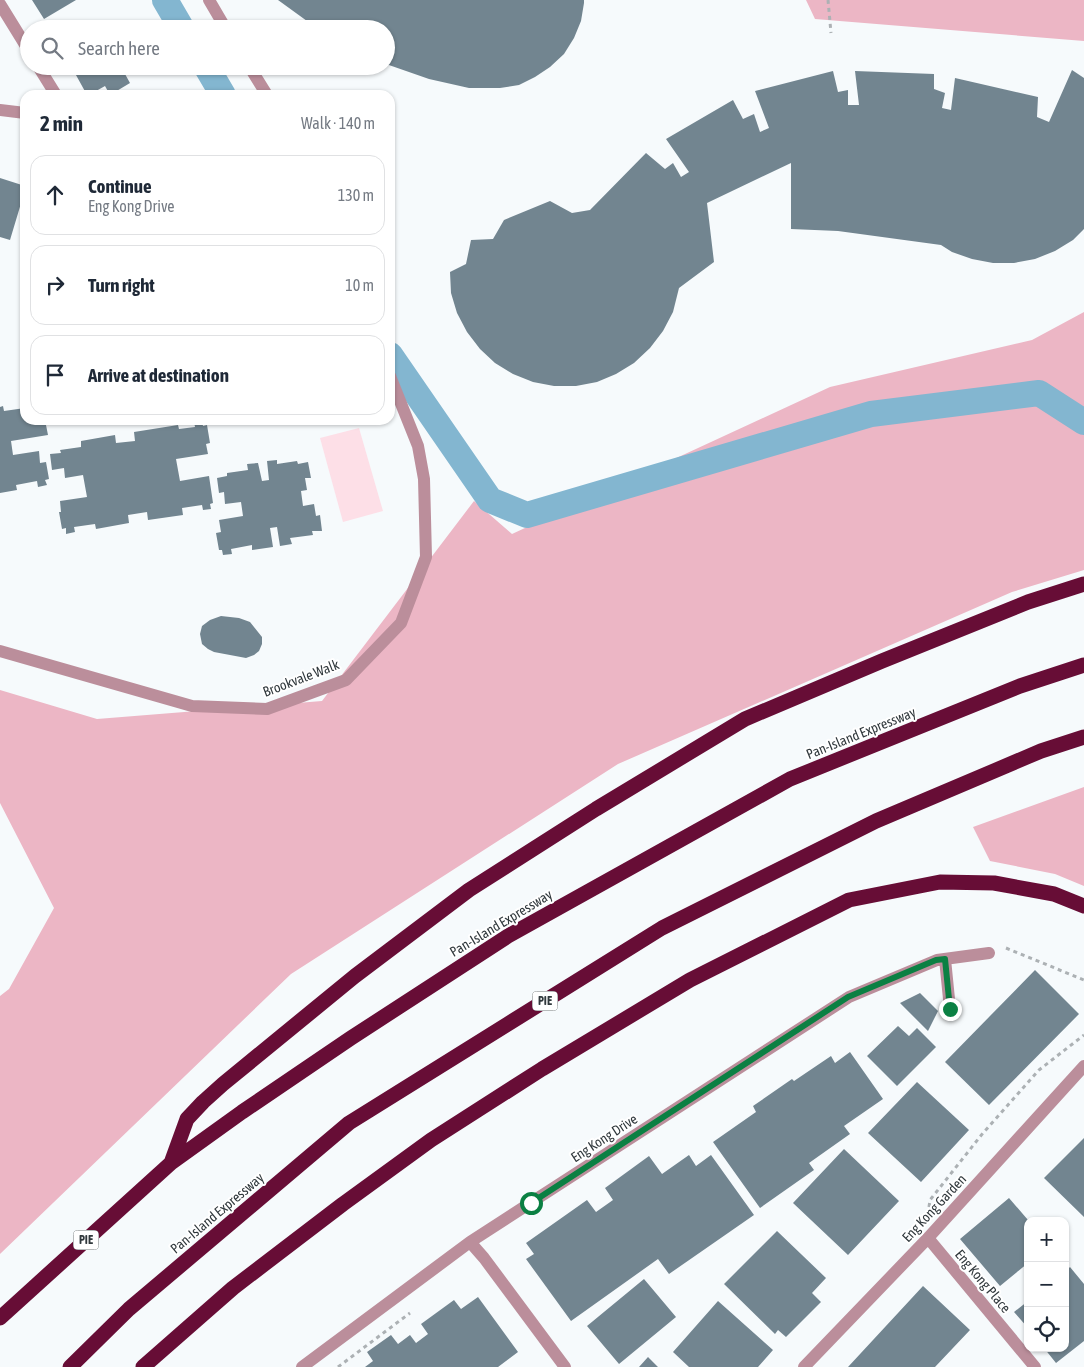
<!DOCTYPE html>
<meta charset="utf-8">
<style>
:root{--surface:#fff;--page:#f2f2f3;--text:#1f2937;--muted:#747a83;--line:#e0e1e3}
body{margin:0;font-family:"Asap Condensed",sans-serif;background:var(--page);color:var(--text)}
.controls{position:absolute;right:15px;bottom:15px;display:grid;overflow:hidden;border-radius:10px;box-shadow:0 1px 4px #0004}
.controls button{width:45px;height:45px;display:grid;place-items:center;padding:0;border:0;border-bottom:1px solid var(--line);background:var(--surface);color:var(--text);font:25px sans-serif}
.stop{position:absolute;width:15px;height:15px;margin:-11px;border:4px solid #0b8043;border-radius:50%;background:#fff}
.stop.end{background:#0b8043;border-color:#fff;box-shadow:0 1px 5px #0008}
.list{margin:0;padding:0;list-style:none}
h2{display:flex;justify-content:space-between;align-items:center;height:65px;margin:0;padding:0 20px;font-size:21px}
h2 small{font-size:16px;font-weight:400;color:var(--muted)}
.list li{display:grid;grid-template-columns:32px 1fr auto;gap:15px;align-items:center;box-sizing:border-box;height:80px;margin:0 10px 10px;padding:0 10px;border:1px solid var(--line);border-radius:15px}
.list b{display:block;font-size:19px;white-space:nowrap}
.list p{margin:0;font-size:16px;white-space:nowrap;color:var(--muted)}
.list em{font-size:16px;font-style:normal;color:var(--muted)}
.icon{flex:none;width:28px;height:28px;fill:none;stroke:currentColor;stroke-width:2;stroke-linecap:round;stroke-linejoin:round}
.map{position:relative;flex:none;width:1084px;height:1367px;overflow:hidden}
.search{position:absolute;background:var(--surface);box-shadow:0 1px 4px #0004;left:20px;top:20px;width:375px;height:55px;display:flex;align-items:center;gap:12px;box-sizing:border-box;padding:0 18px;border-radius:28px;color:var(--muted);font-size:19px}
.panel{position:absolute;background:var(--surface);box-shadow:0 1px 4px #0004;left:20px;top:90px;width:375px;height:335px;border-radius:15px}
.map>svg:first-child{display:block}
</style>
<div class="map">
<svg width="1084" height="1367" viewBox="0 0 1084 1367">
<rect width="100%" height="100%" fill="#f6fafc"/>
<path fill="#fddfe7" d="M359 428 383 511 343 522 320 438Z"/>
<path fill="#ecb6c5" d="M806 0H1084V41L815 19Z
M1084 312V570L1012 592 618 764 291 974 0 1254V996L9 989 54 908 0 803V690L97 719 322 701 474 501 512 534 830 387 1032 340Z
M1084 787V886L1055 874 990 861 973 827Z"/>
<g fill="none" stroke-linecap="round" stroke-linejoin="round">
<path stroke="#83b6d0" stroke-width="26" d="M165 0 182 29
M206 66 223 95
M390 355 490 500 527 515 871 414 1039 393 1084 422"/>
</g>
<path fill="#728590" d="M32 0H76L44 19Z
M278 0H584V3L581 21 574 38 564 54 550 67 535 77 519 85 500 88H469L429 79 386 64V29H318Z
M123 20 128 29H107Z
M71 66H140L125 74 130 83 110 95 105 86 89 95H87Z
M1072 70 1084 78V229L1073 240 1055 251 1035 259 1014 263H993L972 259 952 252 941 245 838 231 791 229V163L707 203 714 262 679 288 673 312 663 331 650 348 634 363 616 374 597 382 576 386H554L533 382 513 374 495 363 480 349 467 332 457 313 451 293 450 272 466 264 471 240 493 239 504 220 550 201 572 213 590 210 646 153 665 169 673 163 681 177 689 172 666 139 733 100 743 119 754 114 760 132 769 128 755 91 833 71 838 92 848 90V105H859L855 71 934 74V89L945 93 942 108 951 110 955 78 1038 97 1037 117 1049 122Z
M0 178 25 186V190L10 240 0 237Z
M3 406 4 411 25 408V420H45L48 435 11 441 13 455 39 451 40 463 46 462 49 479 45 480 47 485 38 487 37 481 16 485 17 490 0 493V407Z
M202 421 203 426 207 425 210 443 206 444 208 454 176 459 180 481 209 476 213 503 210 504 211 509 203 510 202 505 182 508 183 515 148 520 147 512 128 515 129 523 96 529 95 524 74 527 75 532 66 534V528L62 529 59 512H61L60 501 87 497 83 475 65 478 64 468 52 470 50 454 61 453 60 450 81 447V441L115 435 116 443 135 441 134 432 178 425 179 429 195 427 194 422Z
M277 460V464L297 461 298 464 308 462 311 478H305L307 490 301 491 303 506 314 504 316 516 320 515 322 531H312L313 535 290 538 292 544 280 546 277 527 270 528 273 547 252 550V545L231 549 232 554 223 555 222 550H219L216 533 221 532 219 520 243 516 241 502 225 504 224 492 219 493 217 478 227 476V473L248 470 247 464 258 463 262 481 269 480 267 461Z
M221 616 239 618 250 622 262 637V644L259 651 254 655 246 658 214 652 208 649 202 644 200 634 202 626 210 620Z
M1035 970 1079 1014 989 1105 945 1062Z
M920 993 938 1011 928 1031 900 1003Z
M898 1026 909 1036 917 1028 936 1047 897 1086 867 1056Z
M850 1052 883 1099 844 1126 850 1134 809 1163 814 1170 760 1208 713 1142 756 1112 753 1106 792 1079 794 1081 831 1056 835 1063Z
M917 1082 969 1130 921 1182 868 1133Z
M1084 1138V1217L1044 1178Z
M844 1149 899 1201 848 1255 793 1203Z
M689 1155 696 1166 711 1155 754 1215 669 1274 658 1259 571 1321 526 1259 534 1254 526 1243 587 1200 596 1212 613 1200 605 1188 649 1156 662 1174Z
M1009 1198 1028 1220V1263L1000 1286 960 1239Z
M777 1231 826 1278 812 1293 821 1302 786 1337 778 1330 775 1334 724 1284Z
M1070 1267 1084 1284V1341L1056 1363 1044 1348H1065V1272Z
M644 1279 676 1317 619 1364 587 1326Z
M923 1286 970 1330 935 1367H848Z
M478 1297 518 1352 498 1367H365L373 1361 367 1352 391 1335 398 1344 410 1335 416 1343 428 1334 421 1324 454 1300 461 1309Z
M718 1301 773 1350 758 1367H689L673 1352Z
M1028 1301V1328L1014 1312Z
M648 1357 658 1367H639Z"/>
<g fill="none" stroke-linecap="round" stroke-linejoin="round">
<path stroke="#acb1b4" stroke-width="3" stroke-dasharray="4 4" stroke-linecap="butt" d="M828 0 831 33
M1006 948 1084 980
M929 1207 930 1200 983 1133 1039 1070 1084 1035
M338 1367 410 1313"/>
<path stroke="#bb8e9b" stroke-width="12" d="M209 0 226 29
M0 4 29 51
M38 66 56 95
M249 66 267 95
M0 110 25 113
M0 651 192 706 267 709 346 680 401 623 426 557 424 479 418 446 390 376
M945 959 950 1009
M928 1238 1035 1367
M470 1242 484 1258 565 1367
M302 1367 470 1242 849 997 937 960 989 953
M804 1367 928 1238 1084 1066"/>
<path stroke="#670d36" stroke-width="15" d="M171 1163 187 1119 203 1102 223 1084 355 976 469 890 596 809 745 719 882 661 1028 602 1084 584
M0 1318 171 1163 242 1112 351 1038 508 936 790 779 1020 686 1084 665
M70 1367 129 1309 349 1123 662 928 876 821 1041 751 1084 737
M143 1367 233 1288 343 1204 431 1140 542 1069 690 980 849 900 940 882 994 883 1054 894 1084 906"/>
</g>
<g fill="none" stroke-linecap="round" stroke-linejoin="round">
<path stroke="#0b8043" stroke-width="6" d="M531 1203 848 997 936 960 945 959 950 1009"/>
</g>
<g text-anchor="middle" stroke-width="4" stroke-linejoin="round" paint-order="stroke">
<g fill="#fff" stroke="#6e7476" stroke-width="1">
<rect x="532.5" y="991.5" width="25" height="19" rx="4"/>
<rect x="73.5" y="1230.5" width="25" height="19" rx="4"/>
</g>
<g font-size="12" font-weight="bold" fill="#30383c">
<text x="545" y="1005">PIE</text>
<text x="86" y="1244">PIE</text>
</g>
<g font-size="14" fill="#30383c" stroke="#fff">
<text transform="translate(301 678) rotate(-21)" y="5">Brookvale Walk</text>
<text transform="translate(861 733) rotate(-22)" y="5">Pan-Island Expressway</text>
<text transform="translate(501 923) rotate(-31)" y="5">Pan-Island Expressway</text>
<text transform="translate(604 1138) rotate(-33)" y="5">Eng Kong Drive</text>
<text transform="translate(934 1208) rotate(-47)" y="5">Eng Kong Garden</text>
<text transform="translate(217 1213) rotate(-40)" y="5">Pan-Island Expressway</text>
<text transform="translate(983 1281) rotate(50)" y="5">Eng Kong Place</text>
</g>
</g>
</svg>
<div class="controls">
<button>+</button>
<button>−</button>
<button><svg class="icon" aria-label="locate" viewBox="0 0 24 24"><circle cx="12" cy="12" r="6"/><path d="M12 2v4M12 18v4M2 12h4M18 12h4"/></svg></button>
</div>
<div class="stop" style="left:531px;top:1203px"></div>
<div class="stop end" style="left:950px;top:1009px"></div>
<div class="search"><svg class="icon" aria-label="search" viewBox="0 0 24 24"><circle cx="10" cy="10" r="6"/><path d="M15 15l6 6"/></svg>Search here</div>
<section class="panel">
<h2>2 min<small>Walk · 140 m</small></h2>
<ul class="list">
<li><svg class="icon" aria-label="ahead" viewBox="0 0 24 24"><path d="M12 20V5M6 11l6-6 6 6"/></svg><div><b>Continue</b><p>Eng Kong Drive</p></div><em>130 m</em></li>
<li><svg class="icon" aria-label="right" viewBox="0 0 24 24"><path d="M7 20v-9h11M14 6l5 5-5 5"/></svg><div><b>Turn right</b></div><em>10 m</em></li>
<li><svg class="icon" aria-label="arrive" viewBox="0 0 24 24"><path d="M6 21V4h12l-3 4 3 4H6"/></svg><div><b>Arrive at destination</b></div></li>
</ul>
</section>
</div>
